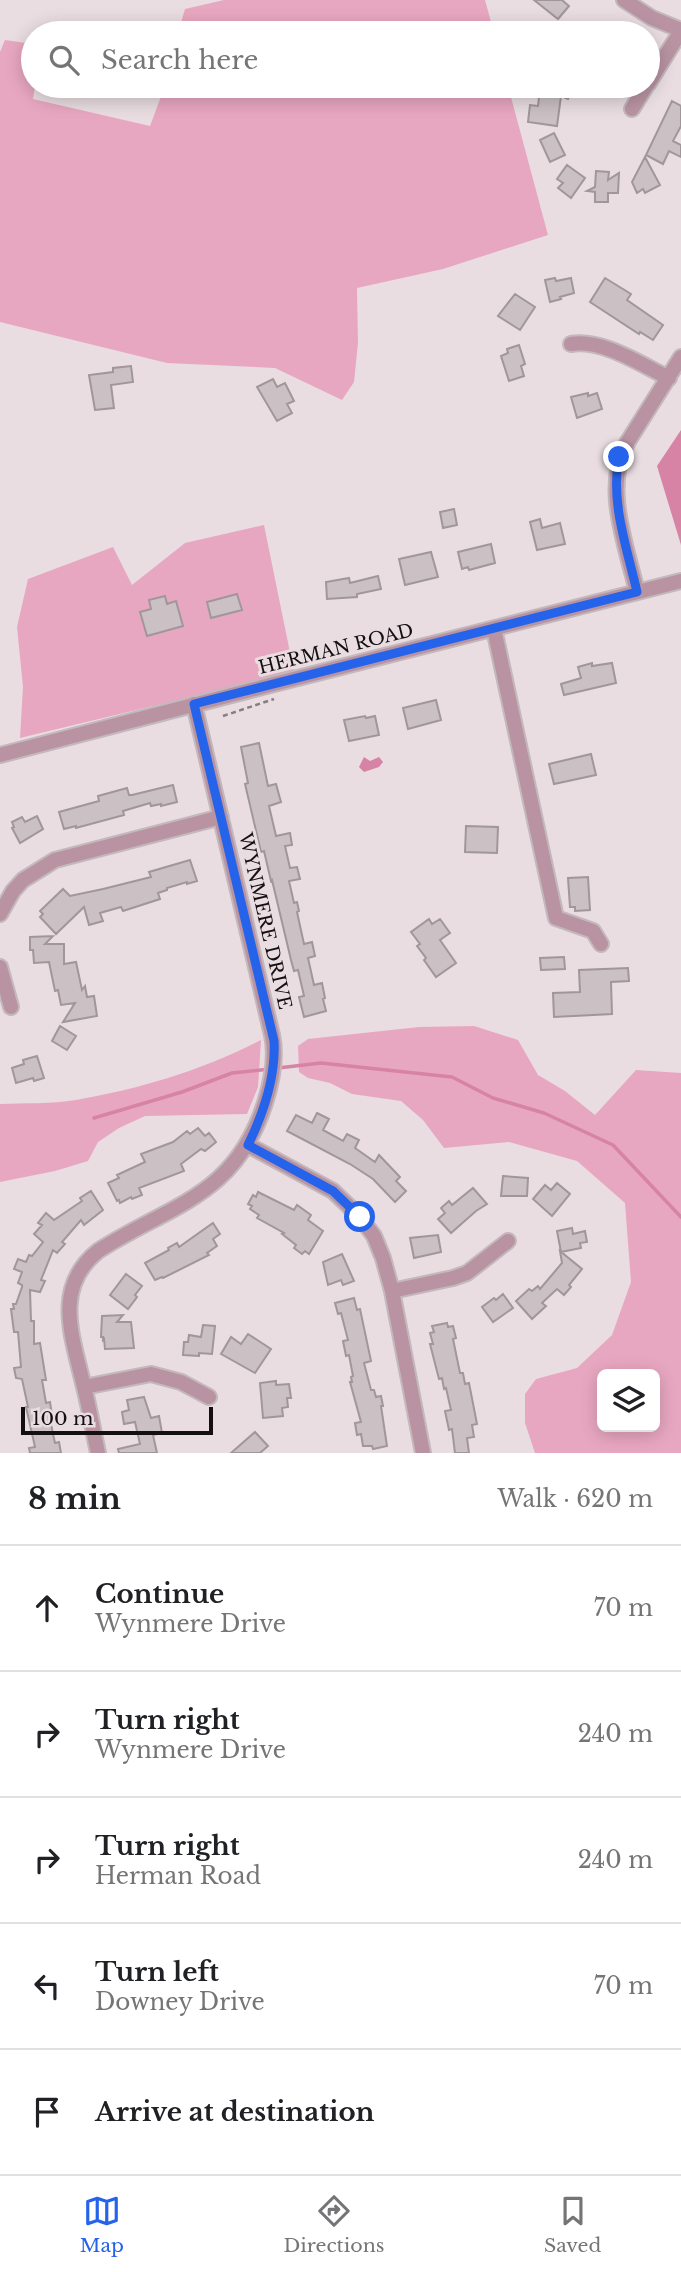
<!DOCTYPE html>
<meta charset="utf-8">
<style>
:root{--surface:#fff;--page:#f2f2f2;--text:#202124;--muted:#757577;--line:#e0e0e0;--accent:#2563eb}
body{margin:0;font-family:"Libre Baskerville",serif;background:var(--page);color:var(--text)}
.controls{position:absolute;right:21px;bottom:21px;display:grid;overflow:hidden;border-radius:10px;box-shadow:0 4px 18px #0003}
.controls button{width:63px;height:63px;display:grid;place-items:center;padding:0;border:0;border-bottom:2px solid var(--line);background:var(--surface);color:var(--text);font:35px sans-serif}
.scale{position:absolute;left:21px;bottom:18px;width:192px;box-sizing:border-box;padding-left:7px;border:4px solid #141012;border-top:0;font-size:19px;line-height:24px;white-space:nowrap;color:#141012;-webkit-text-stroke:5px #e9dde1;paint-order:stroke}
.stop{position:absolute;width:21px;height:21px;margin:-16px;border:5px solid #2563eb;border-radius:50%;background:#fff}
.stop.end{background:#2563eb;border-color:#fff;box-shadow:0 2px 7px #0008}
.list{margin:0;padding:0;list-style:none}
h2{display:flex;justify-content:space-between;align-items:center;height:91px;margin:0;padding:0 28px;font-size:30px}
h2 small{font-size:23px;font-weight:400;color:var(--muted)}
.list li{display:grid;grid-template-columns:46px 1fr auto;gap:21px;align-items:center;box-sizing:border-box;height:126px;padding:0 28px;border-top:2px solid var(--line)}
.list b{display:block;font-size:26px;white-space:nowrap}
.list p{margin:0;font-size:23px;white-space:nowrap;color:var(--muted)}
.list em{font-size:23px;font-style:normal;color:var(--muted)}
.icon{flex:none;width:38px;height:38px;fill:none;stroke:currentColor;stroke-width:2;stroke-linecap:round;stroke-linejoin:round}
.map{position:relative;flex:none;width:681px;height:1453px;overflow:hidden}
.search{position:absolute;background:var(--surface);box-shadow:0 4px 18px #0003;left:21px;right:21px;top:21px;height:77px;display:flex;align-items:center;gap:18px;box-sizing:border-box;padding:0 24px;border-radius:38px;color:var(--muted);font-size:26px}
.sheet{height:721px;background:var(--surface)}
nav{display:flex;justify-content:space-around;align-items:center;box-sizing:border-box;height:98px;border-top:2px solid var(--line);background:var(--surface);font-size:19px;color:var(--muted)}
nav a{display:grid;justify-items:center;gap:4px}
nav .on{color:var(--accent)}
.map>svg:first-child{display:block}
</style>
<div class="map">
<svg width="681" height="1453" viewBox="0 0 681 1453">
<rect width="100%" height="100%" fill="#e9dde1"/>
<path fill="#e8a7c0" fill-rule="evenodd" d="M224 0H485L494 33H178L185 9Z
M5 40 33 44V86H35L33 99 150 126 165 86H508L548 235 443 269 357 288 358 343 354 382 342 400 275 368 167 363 0 322V52Z
M264 525 294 672 20 738 23 687 17 627 28 579 113 547 132 585 185 543Z
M474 1026 518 1040 538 1075 565 1091 595 1115 636 1070 681 1073V1453H535L525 1423V1394L536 1379 577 1368 612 1335 631 1282 625 1203 577 1161 509 1142 444 1148 423 1120 401 1101 352 1094 330 1083 308 1078 299 1072 298 1046 308 1039 419 1027ZM602 1374H655V1427H602Z
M261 1040 258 1087 247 1114 145 1116 119 1128 98 1142 88 1161 55 1171 0 1182V1104C25 1103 51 1104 76 1100 140 1089 203 1070 261 1040Z"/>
<path fill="#d683a6" d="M681 430V545L657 466Z
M364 757 370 761 379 757 383 762 379 767 364 772 359 767Z"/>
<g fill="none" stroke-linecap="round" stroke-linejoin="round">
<path stroke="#d683a6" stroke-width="3.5" d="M278 1068 321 1063 452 1077 493 1098 544 1113 613 1145 681 1217
M94 1118 182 1092 232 1073 270 1069"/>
</g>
<path fill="#cbc0c4" stroke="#a1969a" stroke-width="2" d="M534 0H562L569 6 558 19Z
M52 86H84L80 97 52 88Z
M542 86H575L568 99 561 96 557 126 528 122 530 105 538 106 539 97 545 87Z
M672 101 681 106V126L673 141 681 145V157L669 151 663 164 646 155Z
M554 133 565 155 550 162 540 140Z
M645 157 660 185 645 193 643 189 637 193 632 182Z
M567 165 585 178 571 198 558 188 563 183 557 179Z
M596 171 609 172 608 180 619 173 618 193H608V202H595V192L587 191 595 187Z
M555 278 556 281 571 278 574 293 560 297 561 299 550 302 545 280Z
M605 278 631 294 627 300 663 325 653 340 640 332 639 334 590 302Z
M515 294 535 307 520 330 498 316Z
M519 345 525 364 521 366 524 376 509 381 501 356 508 353 507 349Z
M131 366 133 382 111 385 114 408 95 410 89 375 113 372V368Z
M273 379 277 387 285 383 294 401 287 404 292 413 277 421 257 387Z
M588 393V396L597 393 602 409 577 418 571 397Z
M454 509 457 525 443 528 440 512Z
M540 519 542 528 560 523 565 544 537 550 530 522Z
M491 544 495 563 469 570 468 567 462 569 458 552Z
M431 552 438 577 405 585 399 559Z
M378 576 381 589 357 594V597L327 599 326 582 349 578 350 583Z
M237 594 242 610 211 618 207 602Z
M165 596 167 604 176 601 183 626 147 636 140 612 151 609 149 600Z
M592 663V666L612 663 616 683 564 695 561 684 581 678 578 667Z
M436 700 441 720 408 729 403 708Z
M365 716 366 718 375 716 379 735 349 741 344 720Z
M259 743 268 786 276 784 281 802 269 806 276 836 290 833 292 845 285 846 290 868 297 867 300 879 289 881 294 903 297 902 299 911 297 912 304 944 312 942 315 956 308 958 314 985 322 983 325 998 323 999 326 1011 304 1017 299 997 304 996 298 970 294 971 291 960 272 880 271 881 264 851 261 852 245 784 248 783 241 747Z
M591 754 596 775 554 784 549 764Z
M173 785 177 802 161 806V804L151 806 150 803 123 811 124 815 76 828V826L64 829 59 812 99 801 98 796 127 788 129 795H132Z
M37 816 43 829 20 843 12 828 14 827 12 822 22 817 25 822Z
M466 826 498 827 497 853 465 852Z
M190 860 197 881 187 884V882L167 888V890L158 893 160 899 123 911 121 907 100 913 103 921 89 925 84 907 56 934 40 917 43 914 40 911 63 889 70 896 103 889 151 877 149 872Z
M588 877 590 910 575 911V907H570L568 878Z
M429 919 432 924 440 919 450 933 440 940 456 963 436 977 424 960 426 958 417 946 420 944 411 932Z
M53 936 45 944H64V964L76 962 82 990 85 986 87 997 94 996 97 1016 63 1022 75 1003 61 1005 58 990 55 991 49 962 34 963 33 950H30V937Z
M564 957 565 969 541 970 540 958Z
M628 968 629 981 611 982 612 1014 554 1017 553 993 580 992 579 970Z
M60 1026 76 1036 67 1050 52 1041Z
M37 1056 44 1078 34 1081 33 1078 16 1083 12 1068 24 1064 23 1060Z
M317 1113 329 1119 323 1130 343 1141 347 1134 359 1140 355 1148 375 1162 379 1155 400 1177 396 1181 406 1191 395 1202 373 1179 350 1164 287 1131 296 1115 312 1123Z
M198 1128 205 1136 209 1133 216 1142 205 1151 201 1149 181 1164 184 1171 139 1188 142 1195 132 1199 131 1197 120 1203 119 1200 117 1201 108 1183 119 1178 117 1175 145 1162 141 1154 173 1142 187 1131 190 1134Z
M503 1176 528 1178 527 1196H501Z
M557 1183 570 1194 552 1216 533 1199 545 1185 551 1190Z
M473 1188 487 1204 476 1211 451 1233 438 1219 445 1213 441 1208 449 1201 452 1205Z
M91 1191 103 1210 84 1225 81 1220 62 1242 65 1244 57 1253 53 1250 41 1280 45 1281 40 1292 30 1290 31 1321H34V1344L40 1343 46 1380H42L46 1403 50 1402 52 1415H49L55 1443 59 1442 61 1453H30L29 1448 35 1447 26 1407H28L22 1379 16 1378 14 1368 21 1367 18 1332H14L11 1309H14L13 1304H16L22 1287V1285L18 1283 22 1272 14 1269 18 1259 26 1262 29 1255 32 1256 43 1242 34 1234 42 1225 38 1223 46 1213 54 1220 82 1201 80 1198Z
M258 1192 294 1210 297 1205 311 1215 308 1220 323 1231 309 1254 305 1251 302 1254 294 1248 296 1245 282 1234 284 1233 257 1218 259 1215 250 1209 252 1206 248 1204 253 1195 256 1197Z
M213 1223 220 1234 213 1239 217 1246 207 1253 209 1255 163 1278 162 1277 155 1280 145 1263 169 1250 168 1248 177 1243 179 1247Z
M572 1228 573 1234 585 1231 587 1242 580 1243 581 1248 561 1252 557 1231Z
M438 1235 441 1252 414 1258 410 1238Z
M560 1251 582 1269 569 1285 571 1287 564 1295 557 1289 542 1303 546 1306 532 1319 516 1301 529 1289 532 1291 538 1286 540 1289 562 1263Z
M342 1254 354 1281 343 1285 341 1280 328 1285 323 1262Z
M126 1274 142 1286 135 1295 137 1297 128 1309 110 1295Z
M503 1294 513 1308 493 1322 482 1307 494 1298 496 1300Z
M354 1298 357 1310 360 1309 371 1361 364 1363 371 1390H374L376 1397 381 1396 383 1406H381L387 1446 373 1449 372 1446H363L361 1434 357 1435 355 1423 361 1422 350 1382H352L351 1377 353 1376 349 1355 346 1356 343 1341 348 1340 341 1313 338 1314 335 1303Z
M123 1315 117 1322H131L134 1348 105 1349 104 1339 103 1340V1337H101L102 1316Z
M447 1323 448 1327 453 1326 456 1338 453 1339 460 1373H463L465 1384 469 1383 477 1424 472 1425 474 1437 467 1438 469 1453H455L452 1429 449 1430 445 1411 451 1410 446 1388 444 1389 442 1378 439 1379 430 1344H433L430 1333 434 1332 432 1326Z
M203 1325 215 1326 212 1354 199 1353V1356L183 1355 184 1342H188L189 1335 201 1337Z
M248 1334 271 1349 255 1373 221 1354 231 1337 241 1344Z
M276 1381V1385L289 1384 291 1398H287L288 1407 282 1408 283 1416 263 1418 260 1383Z
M144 1397 151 1418 159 1416 162 1433 153 1435 157 1453H119L118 1449 140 1444 135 1422 124 1424 122 1412 129 1410 127 1400Z
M255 1432 268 1446 260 1453H231Z"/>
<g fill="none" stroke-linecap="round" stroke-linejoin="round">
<g stroke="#c3b8bc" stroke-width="18">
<path id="minor" d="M624 0 652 18 681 30
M648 84 681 31
M632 109 646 86
M571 344C603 339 640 364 669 378
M637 592C626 544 603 488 627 443L681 357
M494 629 556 918 593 931 601 944
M0 755 270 685 681 581
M0 914 13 891 23 880 55 860 221 817
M0 967 11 1007
M248 1145 333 1191 360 1217 374 1236 383 1258 392 1291 423 1453
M392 1291 453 1278 467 1273 508 1241
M84 1387 151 1374 181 1382 209 1397
M98 1453C93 1430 89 1406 83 1383 72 1336 53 1287 98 1251 171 1204 235 1197 265 1103 272 1081 277 1058 272 1035L194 704"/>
</g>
<path stroke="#877e81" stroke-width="2.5" stroke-dasharray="5 3.5" stroke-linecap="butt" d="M223 716 274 699"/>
<use href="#minor" stroke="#b993a2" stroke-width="14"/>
</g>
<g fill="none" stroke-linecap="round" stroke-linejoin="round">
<path stroke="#2563eb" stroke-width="9" d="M360 1217 333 1191 248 1145C264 1112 276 1077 274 1041L194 704 637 592C627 548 610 502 619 457"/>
</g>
<g text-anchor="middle" stroke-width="6" stroke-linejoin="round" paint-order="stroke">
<g font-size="18" fill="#141012" stroke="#e9dde1">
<text transform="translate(336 649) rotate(-14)" y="6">HERMAN ROAD</text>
<text transform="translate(265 921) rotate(77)" y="6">WYNMERE DRIVE</text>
</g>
</g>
</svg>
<div class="controls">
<button><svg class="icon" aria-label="layers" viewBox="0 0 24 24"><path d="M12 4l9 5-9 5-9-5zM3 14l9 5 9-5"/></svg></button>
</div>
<div class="scale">100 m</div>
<div class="stop" style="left:360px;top:1217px"></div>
<div class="stop end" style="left:619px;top:457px"></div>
<div class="search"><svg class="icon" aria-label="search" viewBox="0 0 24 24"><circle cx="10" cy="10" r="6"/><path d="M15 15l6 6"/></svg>Search here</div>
</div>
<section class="sheet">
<h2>8 min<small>Walk · 620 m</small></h2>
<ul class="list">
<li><svg class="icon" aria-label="ahead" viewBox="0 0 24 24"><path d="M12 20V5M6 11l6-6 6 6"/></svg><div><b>Continue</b><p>Wynmere Drive</p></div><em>70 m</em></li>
<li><svg class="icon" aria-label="right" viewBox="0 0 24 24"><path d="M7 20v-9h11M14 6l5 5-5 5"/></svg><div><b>Turn right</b><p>Wynmere Drive</p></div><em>240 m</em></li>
<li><svg class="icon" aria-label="right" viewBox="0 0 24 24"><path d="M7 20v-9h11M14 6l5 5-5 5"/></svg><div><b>Turn right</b><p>Herman Road</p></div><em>240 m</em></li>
<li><svg class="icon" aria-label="left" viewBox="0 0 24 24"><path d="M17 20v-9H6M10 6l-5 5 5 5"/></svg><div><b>Turn left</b><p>Downey Drive</p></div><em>70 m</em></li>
<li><svg class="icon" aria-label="arrive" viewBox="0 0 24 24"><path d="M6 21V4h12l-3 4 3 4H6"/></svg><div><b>Arrive at destination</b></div></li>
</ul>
</section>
<nav>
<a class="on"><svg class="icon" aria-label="map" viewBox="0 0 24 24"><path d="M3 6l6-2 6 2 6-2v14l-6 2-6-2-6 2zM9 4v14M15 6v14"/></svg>Map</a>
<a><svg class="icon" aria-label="directions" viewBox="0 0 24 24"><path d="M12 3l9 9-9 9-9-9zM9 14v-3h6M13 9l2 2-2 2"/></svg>Directions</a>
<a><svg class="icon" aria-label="saved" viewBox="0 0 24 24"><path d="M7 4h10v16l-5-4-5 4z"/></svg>Saved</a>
</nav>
